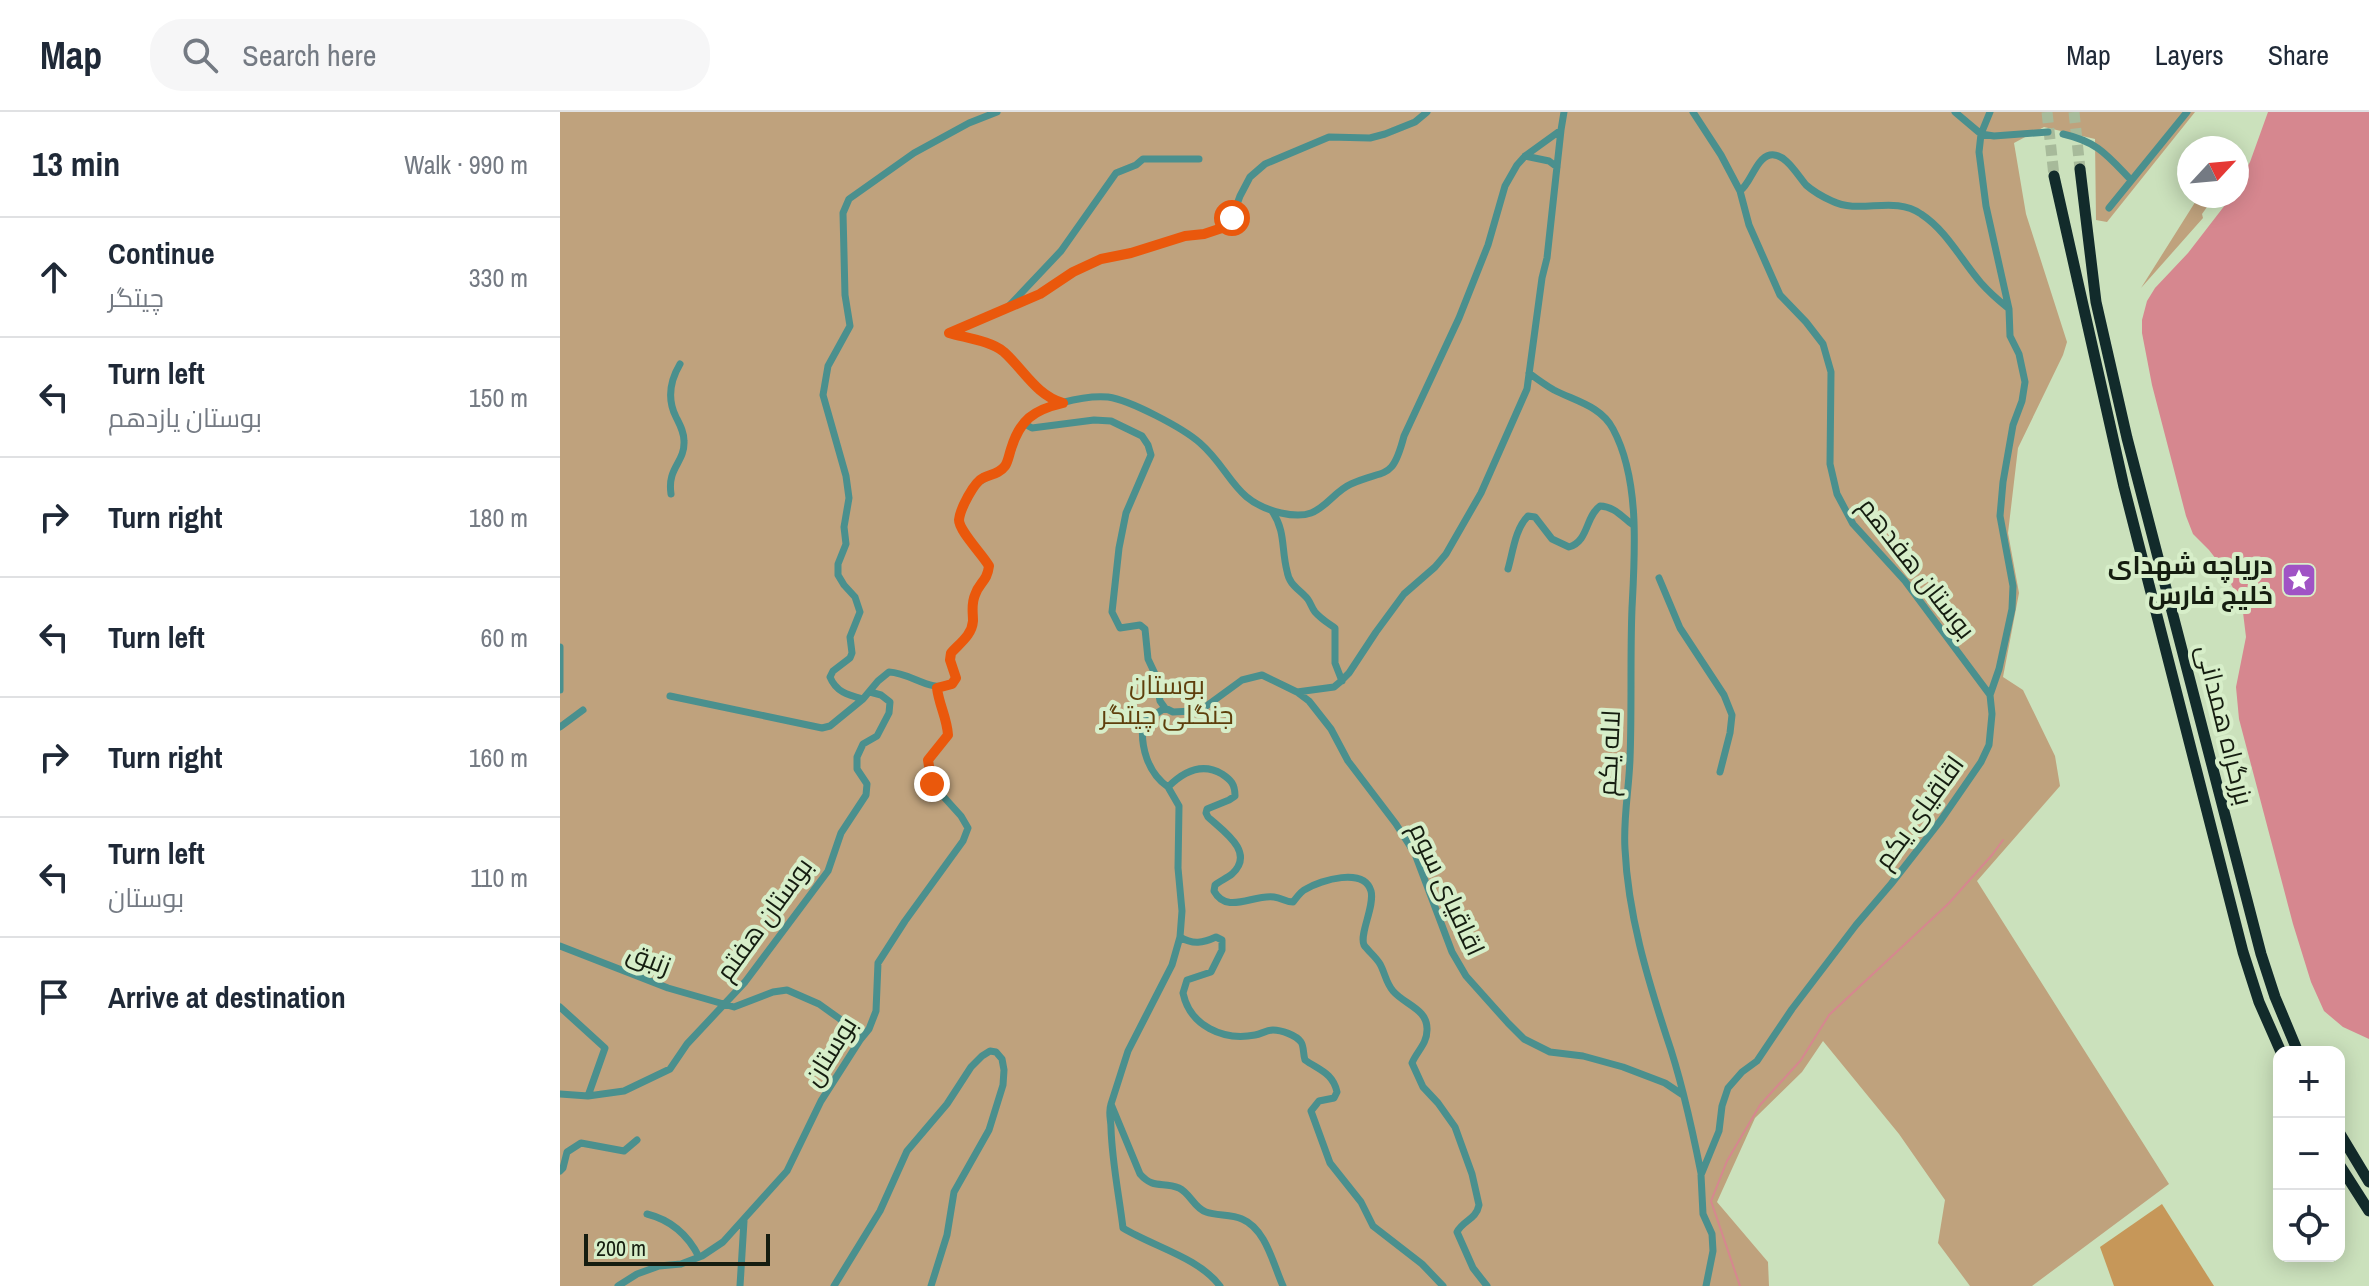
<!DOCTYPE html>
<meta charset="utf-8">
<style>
:root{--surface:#fff;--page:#f6f6f7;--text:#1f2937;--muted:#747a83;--line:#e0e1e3}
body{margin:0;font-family:"Archivo Narrow",Cairo,sans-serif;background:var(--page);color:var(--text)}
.controls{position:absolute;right:24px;bottom:24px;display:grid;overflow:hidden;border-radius:16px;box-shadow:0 4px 20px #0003}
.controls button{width:72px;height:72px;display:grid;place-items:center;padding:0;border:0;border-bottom:2px solid var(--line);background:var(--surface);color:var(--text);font:40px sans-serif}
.compass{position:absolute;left:1617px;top:24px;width:72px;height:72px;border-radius:50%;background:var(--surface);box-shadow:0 4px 20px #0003;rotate:64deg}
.scale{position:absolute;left:24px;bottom:20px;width:186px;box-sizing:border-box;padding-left:8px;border:4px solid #151d10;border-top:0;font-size:22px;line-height:28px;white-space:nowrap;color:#151d10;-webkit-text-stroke:6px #d7eec9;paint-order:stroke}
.stop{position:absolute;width:24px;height:24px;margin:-18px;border:6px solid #ea580c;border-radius:50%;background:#fff}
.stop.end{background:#ea580c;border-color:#fff;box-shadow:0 2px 8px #0008}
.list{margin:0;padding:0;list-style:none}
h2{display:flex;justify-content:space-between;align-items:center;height:104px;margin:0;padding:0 32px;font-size:34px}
h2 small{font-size:26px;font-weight:400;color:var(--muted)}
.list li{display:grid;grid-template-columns:52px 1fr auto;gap:24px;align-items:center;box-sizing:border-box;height:120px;padding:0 32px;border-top:2px solid var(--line)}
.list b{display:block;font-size:30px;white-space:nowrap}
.list p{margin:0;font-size:26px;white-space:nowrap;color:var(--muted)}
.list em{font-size:26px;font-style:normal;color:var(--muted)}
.icon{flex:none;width:44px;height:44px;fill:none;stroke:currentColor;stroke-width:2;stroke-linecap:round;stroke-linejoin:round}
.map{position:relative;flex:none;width:1809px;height:1174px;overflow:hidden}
header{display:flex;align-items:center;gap:48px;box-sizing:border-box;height:112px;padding:0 40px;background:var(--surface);border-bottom:2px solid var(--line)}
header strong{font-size:38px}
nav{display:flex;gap:44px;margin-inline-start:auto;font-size:28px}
.search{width:560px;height:72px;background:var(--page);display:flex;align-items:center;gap:20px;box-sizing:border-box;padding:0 28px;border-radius:32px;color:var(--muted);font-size:30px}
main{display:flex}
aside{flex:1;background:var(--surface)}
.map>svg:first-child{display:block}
</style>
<header>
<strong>Map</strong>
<div class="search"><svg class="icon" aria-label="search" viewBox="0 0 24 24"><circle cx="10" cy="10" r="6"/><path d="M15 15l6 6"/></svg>Search here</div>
<nav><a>Map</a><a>Layers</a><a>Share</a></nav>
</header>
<main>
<aside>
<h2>13 min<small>Walk · 990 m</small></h2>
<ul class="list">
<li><svg class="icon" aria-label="ahead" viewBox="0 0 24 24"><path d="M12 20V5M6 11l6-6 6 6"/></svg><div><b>Continue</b><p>چیتگر</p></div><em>330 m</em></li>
<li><svg class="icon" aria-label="left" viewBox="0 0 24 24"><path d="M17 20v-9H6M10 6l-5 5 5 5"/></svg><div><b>Turn left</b><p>بوستان یازدهم</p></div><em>150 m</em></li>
<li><svg class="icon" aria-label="right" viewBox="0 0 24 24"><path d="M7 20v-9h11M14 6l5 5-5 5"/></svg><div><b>Turn right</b></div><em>180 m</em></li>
<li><svg class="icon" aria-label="left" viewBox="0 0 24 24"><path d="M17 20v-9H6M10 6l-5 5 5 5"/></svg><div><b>Turn left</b></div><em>60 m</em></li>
<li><svg class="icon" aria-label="right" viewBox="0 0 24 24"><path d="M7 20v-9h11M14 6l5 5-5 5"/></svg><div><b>Turn right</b></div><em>160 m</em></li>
<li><svg class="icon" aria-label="left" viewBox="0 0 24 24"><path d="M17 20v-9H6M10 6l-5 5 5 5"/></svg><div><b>Turn left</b><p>بوستان</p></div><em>110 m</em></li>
<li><svg class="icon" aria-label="arrive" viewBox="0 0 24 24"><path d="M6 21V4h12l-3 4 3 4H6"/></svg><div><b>Arrive at destination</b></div></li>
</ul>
</aside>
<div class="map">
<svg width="1809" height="1174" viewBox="0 0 1809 1174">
<rect width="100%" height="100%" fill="#cbe1bc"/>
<path fill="#bfa27d" d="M0 0H1635L1547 110 1536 108 1535 27 1484 15 1454 31 1466 102 1507 230 1503 243 1458 336 1448 421 1459 481 1443 565 1463 578 1495 644 1500 674 1417 769 1609 1072 1472 1174H1410L1378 1131 1385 1088 1339 1022 1263 929 1242 960 1195 1006 1157 1090 1208 1150 1209 1174H0Z
M1639 84H1647L1652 88 1642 102 1643 106 1581 176Z"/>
<path fill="#c69759" d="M1602 1092 1654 1174H1554L1540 1135Z"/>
<path fill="#d6878f" d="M1708 0H1809V927L1783 915 1764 899 1751 870 1733 812 1679 607 1676 575 1686 525 1681 484 1675 480 1663 456 1649 438 1633 422 1626 404 1592 273 1582 221V208L1587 189 1595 176 1628 141 1672 84H1677V74L1690 50Z"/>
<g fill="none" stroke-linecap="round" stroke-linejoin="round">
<path stroke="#d6878f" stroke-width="2" d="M1180 1174 1151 1089 1167 1049 1200 993 1241 948 1269 903 1389 791 1432 743 1443 728"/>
<path stroke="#a7ba9a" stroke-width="11" stroke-dasharray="11 5.5" stroke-linecap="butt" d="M1487 0 1494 64
M1514 0 1520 57"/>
<path stroke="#4a908e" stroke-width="7" d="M437 0 409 11 354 41 289 87 283 101 285 183 290 214 268 254 263 283 286 364 289 386 284 415 286 432 278 452V463L284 473 295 485 300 500 290 525 292 541 290 546 273 559 270 565C276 580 288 583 303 587L318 569 329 560C352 561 370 581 392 572L396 566 390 548 391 541C396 535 405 529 409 522 416 510 410 495 415 483 419 470 427 470 429 454 423 443 399 419 399 408 399 402 405 392 408 386 415 372 420 368 434 362 453 355 451 327 463 311 477 293 526 283 548 285 570 288 623 316 640 331 672 359 673 390 721 401 730 403 743 404 751 401 767 395 775 379 791 372 826 356 832 370 844 324L899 206 928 133 945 74 957 53 965 44 1001 18 987 146 982 166 967 277 921 381 886 442 875 455 844 482 816 520 789 561 780 570 774 575 737 580
M1133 0 1161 43 1180 79 1189 113 1220 183 1246 210 1263 232 1271 260 1270 352 1277 382 1293 412 1345 469 1430 583
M1395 0 1421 22 1434 24 1488 20
M1001 18 1004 0
M1503 22C1538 30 1547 43 1571 68
M965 44 989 49 997 55
M1180 79C1191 71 1196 46 1210 43 1225 40 1238 64 1246 73 1254 80 1263 85 1272 89 1300 103 1334 83 1361 102 1387 119 1401 148 1421 171 1429 180 1438 188 1448 196
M1549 96 1627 0
M449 194 501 139 556 61 576 53 583 47H639
M389 221 480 182 513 160 541 147 571 141 625 124 644 122 662 116 672 106 680 84 690 65 705 52 769 25 810 26 825 22 855 10 867 0
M389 221C406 226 430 229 443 240 462 256 475 282 499 290
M969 261C977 267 985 273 994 278 1015 289 1041 294 1053 317 1080 367 1075 440 1072 496 1070 546 1072 596 1070 647 1069 677 1063 707 1065 737 1068 802 1087 865 1107 926 1122 969 1132 1016 1141 1061
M463 311 472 316 534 308 551 309 582 324 588 333 591 343 566 401 559 436 552 500 560 516 580 513 585 517 588 547 596 564 600 589 605 596 613 600 633 599 645 595 682 568 702 563 737 580 749 589 771 617 788 649 836 712 855 742 892 840 906 864 948 911 964 927 990 940 1023 944 1063 955 1105 971 1123 983
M111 382C107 355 125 351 124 329 124 320 120 313 116 305 107 287 110 269 120 252
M712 399C726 420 721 436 727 459 729 472 737 476 745 484 750 488 751 495 755 500 761 507 768 511 775 516V551L782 569
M948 457C953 440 955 417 968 404L975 405 992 427 1009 435C1029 429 1025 405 1040 394 1054 394 1063 406 1073 413
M1099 466 1120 516 1164 583 1172 603 1170 621 1160 660
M0 535V578
M110 584 262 616 270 614 303 587
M605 596 583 610C580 635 588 661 608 675 623 660 642 650 662 662 671 668 675 672 675 684L669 688 647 697 646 701 648 705C663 719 696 740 672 762 667 766 660 769 655 773L654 779C667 803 693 782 714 785 722 786 725 790 733 790 737 785 741 779 746 777 761 768 804 755 811 779 815 794 799 822 804 833 808 839 816 845 820 852 825 861 826 871 833 879 845 893 868 897 867 918 867 932 857 939 852 951L863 975 878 991 895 1015 912 1062 919 1093C916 1108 903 1108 897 1120L913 1156 927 1174
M0 615 23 598
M608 675 619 694 618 756 622 799 620 825 612 853 568 939 551 992 580 1062C594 1078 603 1069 619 1076 630 1081 634 1096 646 1100 657 1104 671 1102 682 1107 706 1117 713 1152 723 1174
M620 825C633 833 643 831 656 825L662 828V838L651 860 627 868 623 881C630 914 663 929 695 923 701 922 707 918 713 918 721 918 736 923 741 930 744 934 743 942 745 948 759 958 773 961 777 980L774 986 759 989 751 999 770 1051 801 1090 813 1114 862 1152 883 1174
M0 834 108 876 174 895 213 880 227 878 259 892 280 907 300 928
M0 895 45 936 28 984
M0 982 28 984 64 979 110 957 127 932 185 870 268 759 281 721 306 683 307 672 297 657V645L303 632 317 624 329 601 330 590 321 583 310 580
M551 992C548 1001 551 1007 551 1016 552 1050 559 1083 563 1116 594 1135 638 1145 660 1174
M0 1059 3 1056 7 1040 21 1031 64 1039 77 1028
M87 1102C111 1108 128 1123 139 1145
M58 1174 77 1162 99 1154 121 1152 142 1144 163 1130 227 1059 261 989 300 928 309 917 316 899 318 851 345 809 403 729 408 716 401 704 372 672 368 648 388 623C387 606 379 593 377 576
M180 1174 184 1109
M274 1174 320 1099 347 1039 387 992 411 955 422 944 430 939 436 940 442 947 444 958 443 973 429 1018 394 1080 387 1123 371 1174
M1146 1174 1153 1139 1152 1122 1143 1102 1141 1063 1159 1019 1162 994 1168 976 1182 960 1197 949 1232 897 1296 813 1331 772 1381 708 1421 650 1429 633 1432 602 1430 583 1439 557 1452 497 1453 474 1440 404 1443 370 1453 313 1462 289 1465 270 1459 242 1450 224 1449 197 1426 94 1419 40 1421 22 1430 0"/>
<path stroke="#122b2b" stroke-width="11" d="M1520 57 1536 190 1567 326 1701 842 1715 885 1738 940
M1494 64 1564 375 1683 840 1699 890 1721 940
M1779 1020 1809 1070
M1779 1052 1809 1099"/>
</g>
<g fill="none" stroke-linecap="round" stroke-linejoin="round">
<path stroke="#ea580c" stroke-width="10" d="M372 672 368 648 388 623C387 606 379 593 377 576L392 572 396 566 390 548 391 541C400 531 412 523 413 509 413 500 411 492 415 483 419 470 427 470 429 454 423 443 399 419 399 408 400 397 414 370 423 366 431 362 439 362 445 354 448 350 449 343 451 337 460 308 473 298 503 291 476 283 464 258 444 240 431 229 406 226 389 221L480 182 513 160 541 147 571 141 625 124 644 122 662 116 672 106"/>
</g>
<defs>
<g id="sight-square" transform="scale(1.8)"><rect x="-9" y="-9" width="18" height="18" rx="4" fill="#a053c5" stroke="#d7eec9"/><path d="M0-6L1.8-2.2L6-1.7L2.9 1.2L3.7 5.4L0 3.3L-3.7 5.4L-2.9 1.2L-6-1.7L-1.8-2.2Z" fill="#fff"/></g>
</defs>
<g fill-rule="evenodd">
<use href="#sight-square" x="1739" y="468"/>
</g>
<g text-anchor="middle" stroke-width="8" stroke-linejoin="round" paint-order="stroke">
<g font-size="26" font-weight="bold" fill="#151d10" stroke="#d7eec9" text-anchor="end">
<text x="1713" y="462">دریاچه شهدای<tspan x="1713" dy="30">خلیج فارس</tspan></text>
</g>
<g font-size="26" fill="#151d10" stroke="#d7eec9">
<text transform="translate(1357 456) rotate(52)" y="9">بوستان هفدهم</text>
<text transform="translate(1665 613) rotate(76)" y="9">بزرگراه همدانی</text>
<text transform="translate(1049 641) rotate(-87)" y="9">لاله یکم</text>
<text transform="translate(1359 700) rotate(-54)" y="9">اقاقیای یکم</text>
<text transform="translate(887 777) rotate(65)" y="9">اقاقیای سوم</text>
<text transform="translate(204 807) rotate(-54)" y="9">بوستان هفتم</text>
<text transform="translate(89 847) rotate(21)" y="9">زنبق</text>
<text transform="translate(270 939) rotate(-58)" y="9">بوستان</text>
</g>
<g font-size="26" fill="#5f3f0c" stroke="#d7eec9">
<text x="607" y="582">بوستان<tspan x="607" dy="30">جنگلی چیتگر</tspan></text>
</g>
</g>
</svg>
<div class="controls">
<button>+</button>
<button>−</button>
<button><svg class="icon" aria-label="locate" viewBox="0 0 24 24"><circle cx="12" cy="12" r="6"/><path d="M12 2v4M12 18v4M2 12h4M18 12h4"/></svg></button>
</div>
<svg class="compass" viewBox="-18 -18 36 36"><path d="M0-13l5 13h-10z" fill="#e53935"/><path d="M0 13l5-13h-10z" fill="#747a83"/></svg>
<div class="scale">200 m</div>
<div class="stop" style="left:672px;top:106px"></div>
<div class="stop end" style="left:372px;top:672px"></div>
</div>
</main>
